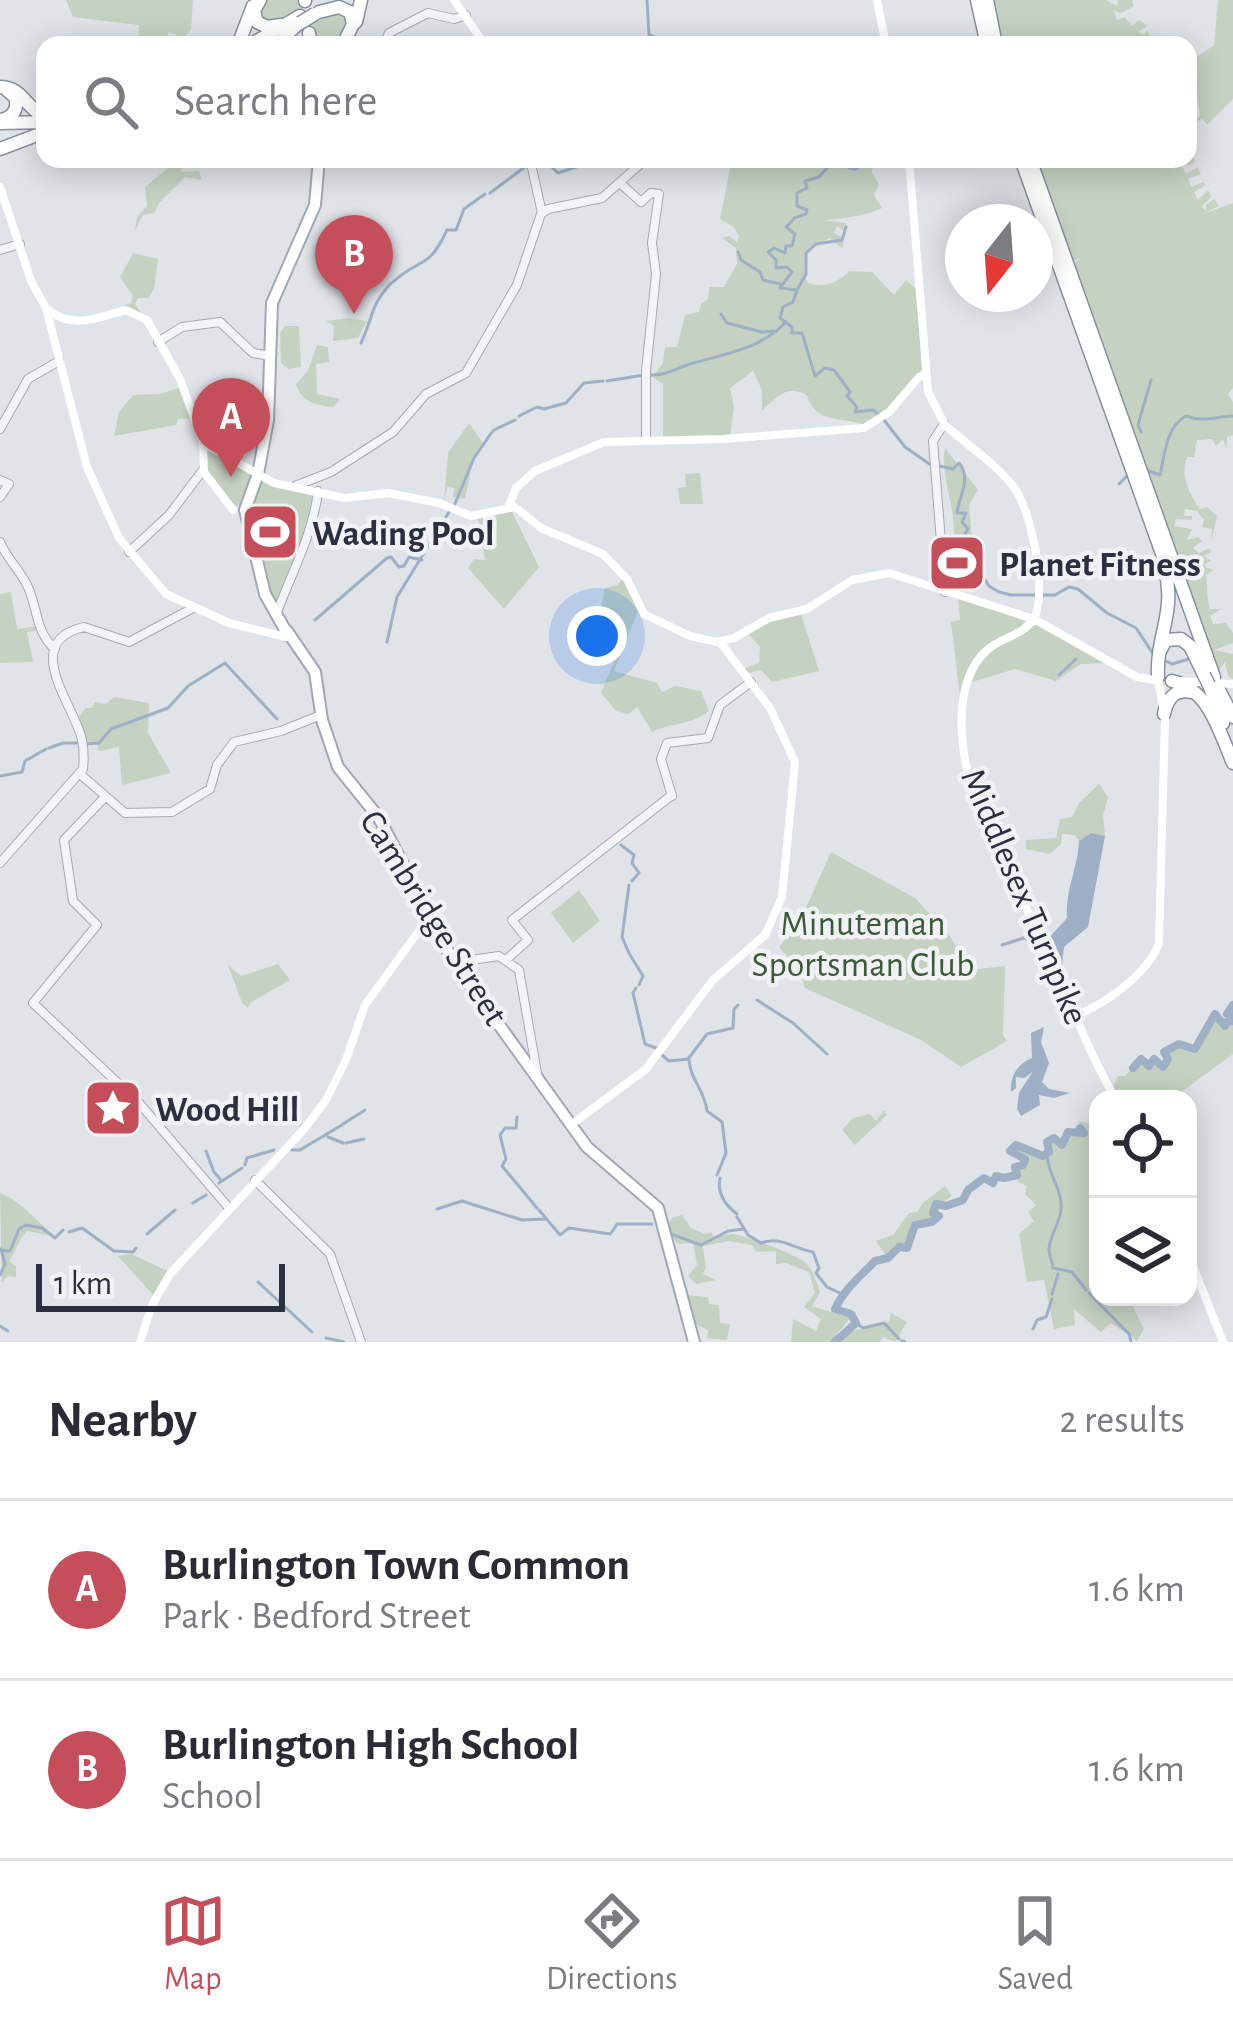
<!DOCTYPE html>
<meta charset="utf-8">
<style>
:root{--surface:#fff;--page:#f2f2f3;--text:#2b2b33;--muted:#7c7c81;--line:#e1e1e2;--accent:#c44e5a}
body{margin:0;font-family:"Alegreya Sans",sans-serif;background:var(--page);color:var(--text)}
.controls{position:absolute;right:36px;bottom:36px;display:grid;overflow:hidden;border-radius:24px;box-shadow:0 6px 30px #0003}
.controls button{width:108px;height:108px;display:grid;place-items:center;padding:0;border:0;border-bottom:3px solid var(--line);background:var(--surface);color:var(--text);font:60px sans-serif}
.compass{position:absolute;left:945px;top:204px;width:108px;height:108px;border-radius:50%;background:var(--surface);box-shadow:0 6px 30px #0003;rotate:197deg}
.scale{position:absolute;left:36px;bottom:30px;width:249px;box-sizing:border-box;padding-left:12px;border:6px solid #2a303f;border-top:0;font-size:33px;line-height:42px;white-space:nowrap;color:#2a303f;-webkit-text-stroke:9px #f0f2f6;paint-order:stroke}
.you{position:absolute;left:597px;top:636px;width:42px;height:42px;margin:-30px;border:9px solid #fff;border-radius:50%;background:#1a73e8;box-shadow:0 0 0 18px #1a73e833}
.badge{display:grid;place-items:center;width:78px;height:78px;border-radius:50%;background:var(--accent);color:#fff;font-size:39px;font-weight:700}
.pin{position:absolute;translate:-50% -99px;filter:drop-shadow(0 3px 6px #0008)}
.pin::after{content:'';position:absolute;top:63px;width:42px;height:36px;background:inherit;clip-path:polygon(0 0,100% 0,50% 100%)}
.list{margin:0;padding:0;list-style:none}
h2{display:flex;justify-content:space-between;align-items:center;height:156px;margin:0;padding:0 48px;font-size:51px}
h2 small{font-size:39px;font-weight:400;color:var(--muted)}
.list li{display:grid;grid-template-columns:78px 1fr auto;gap:36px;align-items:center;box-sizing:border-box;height:180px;padding:0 48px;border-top:3px solid var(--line)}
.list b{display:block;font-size:45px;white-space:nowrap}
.list p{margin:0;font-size:39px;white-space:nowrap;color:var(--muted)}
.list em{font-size:39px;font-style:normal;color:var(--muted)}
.icon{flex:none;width:66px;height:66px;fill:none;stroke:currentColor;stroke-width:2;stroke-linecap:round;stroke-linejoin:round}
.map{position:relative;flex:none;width:1233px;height:1342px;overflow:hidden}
.search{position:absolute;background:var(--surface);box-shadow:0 6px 30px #0003;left:36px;right:36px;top:36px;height:132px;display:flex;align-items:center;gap:30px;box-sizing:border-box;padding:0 42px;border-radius:24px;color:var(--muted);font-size:45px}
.sheet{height:516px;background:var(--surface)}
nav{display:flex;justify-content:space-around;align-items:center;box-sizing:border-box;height:168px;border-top:3px solid var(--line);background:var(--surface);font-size:33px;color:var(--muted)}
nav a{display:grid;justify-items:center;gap:6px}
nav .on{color:var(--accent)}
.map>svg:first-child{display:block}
</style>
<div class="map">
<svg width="1233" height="1342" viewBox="0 0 1233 1342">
<rect width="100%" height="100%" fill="#e0e3e8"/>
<path fill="#c5d2c2" d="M66 0H193L191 29 184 38 169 32 164 45H138L139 25 73 17Z
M262 0H303V10L276 25 258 19Z
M994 0H1106L1117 6 1118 0H1132L1134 6 1121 13 1114 11 1117 20 1125 17 1132 26 1139 20 1148 26 1138 32 1144 35 1147 30 1152 39 1156 35V42L1161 44 1169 38 1175 43 1170 45H1001Z
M1218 0H1233V99L1207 125 1202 118 1188 129 1200 115 1195 78 1188 76V58H1195L1214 45Z
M340 9 349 17 341 45H313L312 20Z
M1188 152 1195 159 1193 164 1182 166 1186 174 1198 167 1201 174 1188 179 1191 187 1203 182 1206 185 1194 192 1198 200 1208 190 1211 197 1201 207 1206 210V205L1214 199 1219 206 1203 214 1233 203V388L1228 394 1233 402V435L1227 437V449L1223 439 1216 446 1212 439 1197 440 1194 457H1187C1180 476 1189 494 1200 509L1207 507 1217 516 1211 542 1212 529 1202 527 1204 520 1197 511 1185 509 1184 516H1192V520L1176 519 1174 526 1192 529 1187 540 1198 537 1202 541 1193 548 1199 553 1210 548 1211 552 1204 556 1211 561 1205 564 1206 568 1214 570 1206 575C1208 586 1206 597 1210 609H1221L1210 616 1213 624 1226 623 1233 633V643L1214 650 1233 654V679L1228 676 1225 662 1218 672 1072 264 1082 258 1070 262 1034 159H1180L1185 162Z
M179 159 182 172 199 171 202 180 185 177 160 202 154 213 143 215 135 231 137 217 147 206 145 187Z
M732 159H874L872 172 879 185 874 195 882 208C868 215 839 220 822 220L847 223 845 232 837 226 834 233 844 238 843 249 829 238 806 252 804 274 808 283C825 288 838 283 849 271L872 272 894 295 906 280 917 290 922 369 892 406 866 425C843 417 815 424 807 395 785 384 779 397 762 410V390L753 371 730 388 734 407 730 437 663 438V384L648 374H655L663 363 665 347H677L685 315 699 312 701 304 708 299 709 287H724L737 264 736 248 722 238 729 236 737 242 739 236 734 227 720 219Z
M133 253 158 259 154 289 148 298H138L135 304 142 314 114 310 131 303 133 296 120 277Z
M349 318 367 321 358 338 333 341 334 326 326 321Z
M285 326H299L301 367 289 369 281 363 280 333Z
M317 345 328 347 329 362 316 364 317 394 340 399 334 407C317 406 301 402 296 384L308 371Z
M182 387 192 418 178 419 176 425 114 436 119 412 133 395 160 394Z
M469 423 483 443 473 460 465 499 453 497 454 488 447 487 444 504 448 453Z
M205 447 255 474 243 504 233 507 205 470Z
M945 448 978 490 969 505 972 541 953 555 950 552C963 520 939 482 945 448Z
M700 473 703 504H680L678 488 686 487 685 474Z
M259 479 316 494C311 535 289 570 277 610L272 606C260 563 240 522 259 479Z
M511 510 539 567 504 609 468 568 474 559 485 560 478 518Z
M624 578 638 611 614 671 657 683 662 692 675 686 701 691 709 711C690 726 672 722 652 732L637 707 629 714 616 711 601 693 624 637 609 641 615 649 612 655 601 643 587 636 602 605 605 588 617 585Z
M11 592 17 629 38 626 40 630 27 632 33 662 0 663V594Z
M958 596 1024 621 1023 625 981 652 960 697 951 622 960 620Z
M801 614 819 671 772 682 761 670 746 674 743 669 759 663 760 647 747 633 773 618Z
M1034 624 1106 663 1081 664 1056 681 1015 669 972 682C983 650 1006 640 1034 624Z
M114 697 149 703 148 733 171 773 122 785 119 747 99 751 97 743 84 744C79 729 74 720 86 708H92L95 702 106 704Z
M1099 784 1108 797 1103 816 1105 836 1091 833 1079 841 1075 835 1062 834 1061 844 1050 854 1026 849V840L1056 838 1060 819 1072 817 1079 803Z
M831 852 915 898 950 936 969 970 1005 966 1003 1035 1007 1041 961 1067 921 1040 805 988 800 971 779 947 801 919Z
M579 890 600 921 573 943 551 913Z
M278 964 290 980 250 1003 248 1008 242 1003 228 965 241 976Z
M1213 1014 1220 1025 1233 1024V1054L1172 1099H1118L1113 1088 1118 1076H1125L1141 1058 1148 1063 1156 1059 1162 1065 1167 1059 1166 1048 1179 1043 1190 1048 1198 1045 1201 1031Z
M884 1110 887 1115 855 1145 842 1130 853 1118 870 1114 876 1121Z
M1078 1121 1098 1125V1297H1128L1144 1329 1137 1341 1111 1323 1101 1332 1074 1309 1075 1325 1054 1329 1044 1280 1027 1282 1019 1234 1034 1221 1028 1212 1036 1205 1025 1194 1027 1186 1018 1182 1015 1169 1025 1159 1010 1148 1016 1145 1043 1156 1048 1152 1049 1141 1054 1138 1061 1145 1068 1132 1084 1133Z
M945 1186 952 1196 935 1208 940 1219 918 1223 911 1244 887 1257 876 1241 893 1235 909 1213 917 1212 923 1203Z
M0 1193C22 1201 37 1223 57 1237L27 1231C17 1242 17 1250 9 1261L16 1266V1277L8 1276 2 1282Z
M682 1215 691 1228 705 1234 712 1232 713 1237C719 1237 726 1234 733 1234 743 1235 800 1255 807 1264 813 1270 817 1284 820 1292L812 1306 850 1318 831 1342H791L793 1319 816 1331 821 1319 804 1307 815 1293 809 1272 786 1263 776 1264V1251L756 1252 752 1245 728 1241 703 1246 706 1267 703 1274 716 1280 696 1284 688 1276 697 1265 693 1243 678 1244 666 1229 672 1218Z
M131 1254 170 1272 155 1297 118 1256Z
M685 1295 708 1297 709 1304 719 1305 720 1323 730 1324 727 1340 707 1338 708 1330 691 1322Z
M891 1313 907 1322 895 1342 883 1337 880 1342H836L845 1333 889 1322Z"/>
<path fill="#9eafc6" d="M1091 833 1105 836 1088 927 1064 947 1061 974 1046 941 1067 918C1065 889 1078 868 1079 841Z
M1044 1027 1041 1042 1049 1063 1042 1082 1049 1089 1070 1093 1054 1098 1039 1095 1040 1105 1021 1116 1017 1109 1019 1093 1033 1071 1025 1078 1016 1077V1088L1011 1092C1010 1077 1016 1065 1032 1058L1031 1033Z"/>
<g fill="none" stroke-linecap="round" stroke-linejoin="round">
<path stroke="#9eafc6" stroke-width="3" d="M647 0 649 35 679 45
M602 159H605
M846 159 849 168 856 169 866 159
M535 162H547L558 173 600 159
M490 193 530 163
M794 218 806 214 807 210 797 206V193L807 188 805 181 819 177 835 159
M793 220 786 227 795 234 792 246H786L785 253 774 248 768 252 776 260V268L787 267 792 272 780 288 797 290 793 302 783 307 780 318 792 327V333H802L815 376 825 368 834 370 850 392 847 396 857 407 855 412 873 410 878 414
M738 252 741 260 760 272 763 280 780 284
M393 282C420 257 428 271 447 230H456L464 209 485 194
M797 290 806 274V253L816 244 842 240 846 227
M721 314 727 323 762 332 777 331
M361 343C374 315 370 306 391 283
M649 375C664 376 672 370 687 365 722 354 760 350 786 322
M607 381 644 375
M519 416 537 407 544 409 566 403 584 383 603 381
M884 420 905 447 931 465
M494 430 515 420
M1141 432 1138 425 1151 380
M939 466 953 469 959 463C972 479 959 495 957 513H966L962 522 968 529 957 547 966 549 989 586 999 592 1011 595H1055L1069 587 1078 589 1107 613 1136 628 1154 655
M1146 470 1160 475C1165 453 1166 427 1186 416 1204 423 1216 416 1233 416
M1119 484 1127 476
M454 506 474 458 492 432
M315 620 387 558 391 557 399 567 404 566 409 557 422 560
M387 642 397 597 449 512
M1164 660 1172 664 1189 659
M1059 675 1076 659
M87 744 99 743 111 729 168 708 188 686 225 663 277 719
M49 748 63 743H79
M0 776 22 772 25 761 46 749
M621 845 634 855 632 863 639 873 632 881
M1002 945 1024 938 1034 942 1036 951
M629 953 622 937 629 885
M630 955 643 976 639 985
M636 988 633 993 645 1044 659 1049
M757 1000 793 1023 827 1054
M662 1055 669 1061 689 1059C690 1080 705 1090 707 1111L722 1122 726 1153 717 1175
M688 1059 707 1034 733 1028 734 1009 738 1005
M517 1117 516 1128H505L500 1135 506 1159 502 1166 537 1208
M343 1124 365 1110
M328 1137 343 1143
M346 1143 364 1139
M292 1150H300L342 1125
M206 1151 214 1172 222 1181
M1047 1154C1047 1172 1059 1184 1061 1202 1063 1221 1049 1234 1049 1250 1049 1256 1053 1262 1053 1268L1072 1272 1086 1290
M245 1165 247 1158 274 1150
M720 1178C717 1193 725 1205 737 1214
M219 1183 242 1168
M193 1203 206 1195
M437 1209 462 1201 522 1220 545 1219
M539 1210 560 1235 569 1228 610 1234
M737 1217 748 1235 761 1243C781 1236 792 1248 813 1252L819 1268 816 1273 827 1287 842 1294
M69 1232 82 1228 114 1251 133 1252 136 1248
M612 1232 617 1224H652
M147 1234 175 1210
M671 1234 701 1245 728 1231 744 1229
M1 1250 10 1251 19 1229 26 1225 42 1228 55 1238 63 1230
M0 1275 5 1264 1 1249
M258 1282 312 1332
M1089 1293 1129 1334 1131 1342
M1052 1294 1058 1274
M856 1323 863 1328 884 1323 899 1339
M0 1326 8 1331
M1033 1329 1037 1320 1046 1317 1052 1299
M326 1338 344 1342
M902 1341 905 1342"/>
<path stroke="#9eafc6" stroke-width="8" d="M1233 1005 1227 1014H1233
M1133 1068 1141 1059 1149 1066 1154 1059 1163 1067 1168 1059 1164 1052 1179 1044 1195 1049 1215 1014 1225 1026 1226 1022 1233 1021
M835 1342 856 1323 851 1314 835 1309C844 1289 860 1277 875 1261L888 1258 899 1247 907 1248 915 1225 932 1222 939 1216 933 1213 936 1204 946 1206 963 1200 968 1190 984 1178 993 1183 996 1176 1004 1178 1017 1175 1015 1167 1023 1165 1025 1159 1010 1151 1016 1145 1043 1156 1049 1152 1047 1142 1054 1138 1062 1145 1068 1132 1084 1133 1080 1128"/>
<g stroke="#a6aab2" stroke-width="10">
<path id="tertiary" d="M384 45 389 33 428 13 454 19 466 15
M530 159 542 213
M620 183 641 202 651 193 659 194 652 243 656 274 646 371V440
M0 250 20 244
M158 342 182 327 220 322 253 353 270 356
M944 424 933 441 945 592
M0 429 28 379 59 361
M0 480 9 484 0 497
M295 486 331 472 393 432 426 394 466 373 517 285 541 214 548 209 602 198 646 159
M0 542C7 559 19 569 27 585 38 607 35 632 55 649
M129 552 169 515 203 470
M276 615C291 574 313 535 318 491
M80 774 125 813 172 812 210 789 217 765 234 742 281 731 321 715
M672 796 661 759 667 743 708 738 720 705 751 682
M104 798 64 840 73 901 97 925 33 1003 140 1104 229 1208
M0 863 83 769C84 760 84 750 82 740 75 706 19 642 84 627L129 642 193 608
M452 958 464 961 499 956 519 970 537 1073
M507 959 528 940 512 920 672 795
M255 1180 330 1254 361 1342"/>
</g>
<g stroke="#a1a7b3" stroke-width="14">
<path id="primary" d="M287 631 315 672 322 720 338 767 379 818 453 961 587 1147 658 1208 694 1342
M288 635 265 594 245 510 258 474 268 420 272 303 315 205 319 159"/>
</g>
<g stroke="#89909e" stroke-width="15">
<path id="motorway" d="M260 0 254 11 257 22 267 27 281 25
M305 0V1
M977 0 987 45
M987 0 996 45
M319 12 339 7 350 12 353 24 343 45
M356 22 361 0
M309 33 311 45
M238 45 253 6
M250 45 300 16
M283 45 285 36 299 23
M0 87C23 87 26 109 45 117
M0 120C12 118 19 110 15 97L7 90
M0 123 45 122
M0 149 45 132
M1021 159 1170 576
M1030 159 1214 677
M1160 651 1166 640 1181 639 1190 646 1204 675
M1158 677C1156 634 1176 614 1165 569
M1172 681C1209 689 1219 731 1233 763
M1209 685 1223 723
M1219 690 1233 717
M1164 714C1167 699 1175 688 1191 692"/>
</g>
<use href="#tertiary" stroke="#f3f4f7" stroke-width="8"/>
<path stroke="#fff" stroke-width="8" d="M454 0 485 45
M877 0 886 45
M597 45H657
M723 45 724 42
M909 159 928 392 946 427
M0 187 31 281 46 308 87 467 119 538 166 594 229 623 286 637
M47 309C75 331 97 317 126 310L147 320 180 379 203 443 204 472 233 510
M944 424C966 444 995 463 1013 486 1031 508 1049 595 1033 620 1023 635 1000 638 987 650 951 682 960 751 973 791L1095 1060
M203 443 274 483 344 498 388 493 439 503 471 516 515 507 541 528 603 554 627 579 644 614 690 636 717 642 734 638 769 618 807 609 852 580 889 573 1034 619 1137 677 1159 681
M509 506 516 488 535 471 604 442 724 439 864 428 889 412 919 377 926 374
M1180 681 1233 684
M1074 1016C1104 1005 1148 974 1159 943L1165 719 1158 678
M1095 1060 1115 1099
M572 1124 646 1069 713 980 765 935 782 897 795 762 770 708 720 642
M1188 1253 1223 1342
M140 1342 152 1305 170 1274 305 1128 326 1100 346 1060 365 1005 429 917"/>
<use href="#primary" stroke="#fff" stroke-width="10"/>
<use href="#motorway" stroke="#fff" stroke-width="12"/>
<g stroke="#89909e" stroke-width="15" stroke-linecap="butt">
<path id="motorway-bridge" d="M300 23 315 14
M1204 675 1209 685"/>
</g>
<use href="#motorway-bridge" stroke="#fff" stroke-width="12"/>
</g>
<defs>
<g id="stadium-square" transform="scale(3)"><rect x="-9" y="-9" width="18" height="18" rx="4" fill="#c44e5a" stroke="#f0f2f6"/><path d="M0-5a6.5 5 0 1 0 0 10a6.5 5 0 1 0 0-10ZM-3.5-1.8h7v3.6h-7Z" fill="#fff"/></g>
<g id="sight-square" transform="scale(3)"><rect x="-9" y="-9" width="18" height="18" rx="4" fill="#c44e5a" stroke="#f0f2f6"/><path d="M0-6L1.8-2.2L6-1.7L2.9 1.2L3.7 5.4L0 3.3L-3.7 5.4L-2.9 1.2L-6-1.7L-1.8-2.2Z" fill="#fff"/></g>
</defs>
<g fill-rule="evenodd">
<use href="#stadium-square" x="270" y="532"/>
<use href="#stadium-square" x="957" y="563"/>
<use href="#sight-square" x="113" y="1108"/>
</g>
<g text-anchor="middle" stroke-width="9" stroke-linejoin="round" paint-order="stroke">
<g font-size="36" font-weight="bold" fill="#2a303f" stroke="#f0f2f6" text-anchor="start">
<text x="312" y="545">Wading Pool</text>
<text x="999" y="576">Planet Fitness</text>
<text x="155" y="1121">Wood Hill</text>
</g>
<g font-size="36" fill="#2a303f" stroke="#f0f2f6">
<text transform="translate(1026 896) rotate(67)" y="13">Middlesex Turnpike</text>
<text transform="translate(435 917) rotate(58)" y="13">Cambridge Street</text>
</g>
<g font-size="36" fill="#3d5938" stroke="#f0f2f6">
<text x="863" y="935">Minuteman<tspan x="863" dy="41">Sportsman Club</tspan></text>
</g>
</g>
</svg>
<div class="controls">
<button><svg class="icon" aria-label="locate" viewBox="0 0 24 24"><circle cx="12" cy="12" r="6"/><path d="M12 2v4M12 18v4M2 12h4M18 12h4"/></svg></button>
<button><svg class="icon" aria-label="layers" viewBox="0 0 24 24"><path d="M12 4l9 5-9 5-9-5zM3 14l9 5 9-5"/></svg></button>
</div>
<svg class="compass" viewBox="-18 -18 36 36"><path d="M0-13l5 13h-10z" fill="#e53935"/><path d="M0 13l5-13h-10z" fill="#7c7c81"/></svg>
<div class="scale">1 km</div>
<div class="you"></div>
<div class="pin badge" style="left:231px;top:477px">A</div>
<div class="pin badge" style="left:354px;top:314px">B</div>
<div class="search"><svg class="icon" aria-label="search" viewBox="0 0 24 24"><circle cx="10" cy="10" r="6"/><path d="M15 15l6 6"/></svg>Search here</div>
</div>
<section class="sheet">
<h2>Nearby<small>2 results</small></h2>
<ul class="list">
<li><span class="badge">A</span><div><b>Burlington Town Common</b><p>Park · Bedford Street</p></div><em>1.6 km</em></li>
<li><span class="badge">B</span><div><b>Burlington High School</b><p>School</p></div><em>1.6 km</em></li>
</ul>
</section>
<nav>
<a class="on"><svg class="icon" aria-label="map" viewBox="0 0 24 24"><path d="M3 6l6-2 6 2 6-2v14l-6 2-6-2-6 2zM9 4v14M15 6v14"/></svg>Map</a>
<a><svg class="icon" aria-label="directions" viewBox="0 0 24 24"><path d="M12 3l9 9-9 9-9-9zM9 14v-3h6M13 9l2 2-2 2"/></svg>Directions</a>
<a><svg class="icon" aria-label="saved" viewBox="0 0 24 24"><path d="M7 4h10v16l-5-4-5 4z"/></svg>Saved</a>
</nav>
